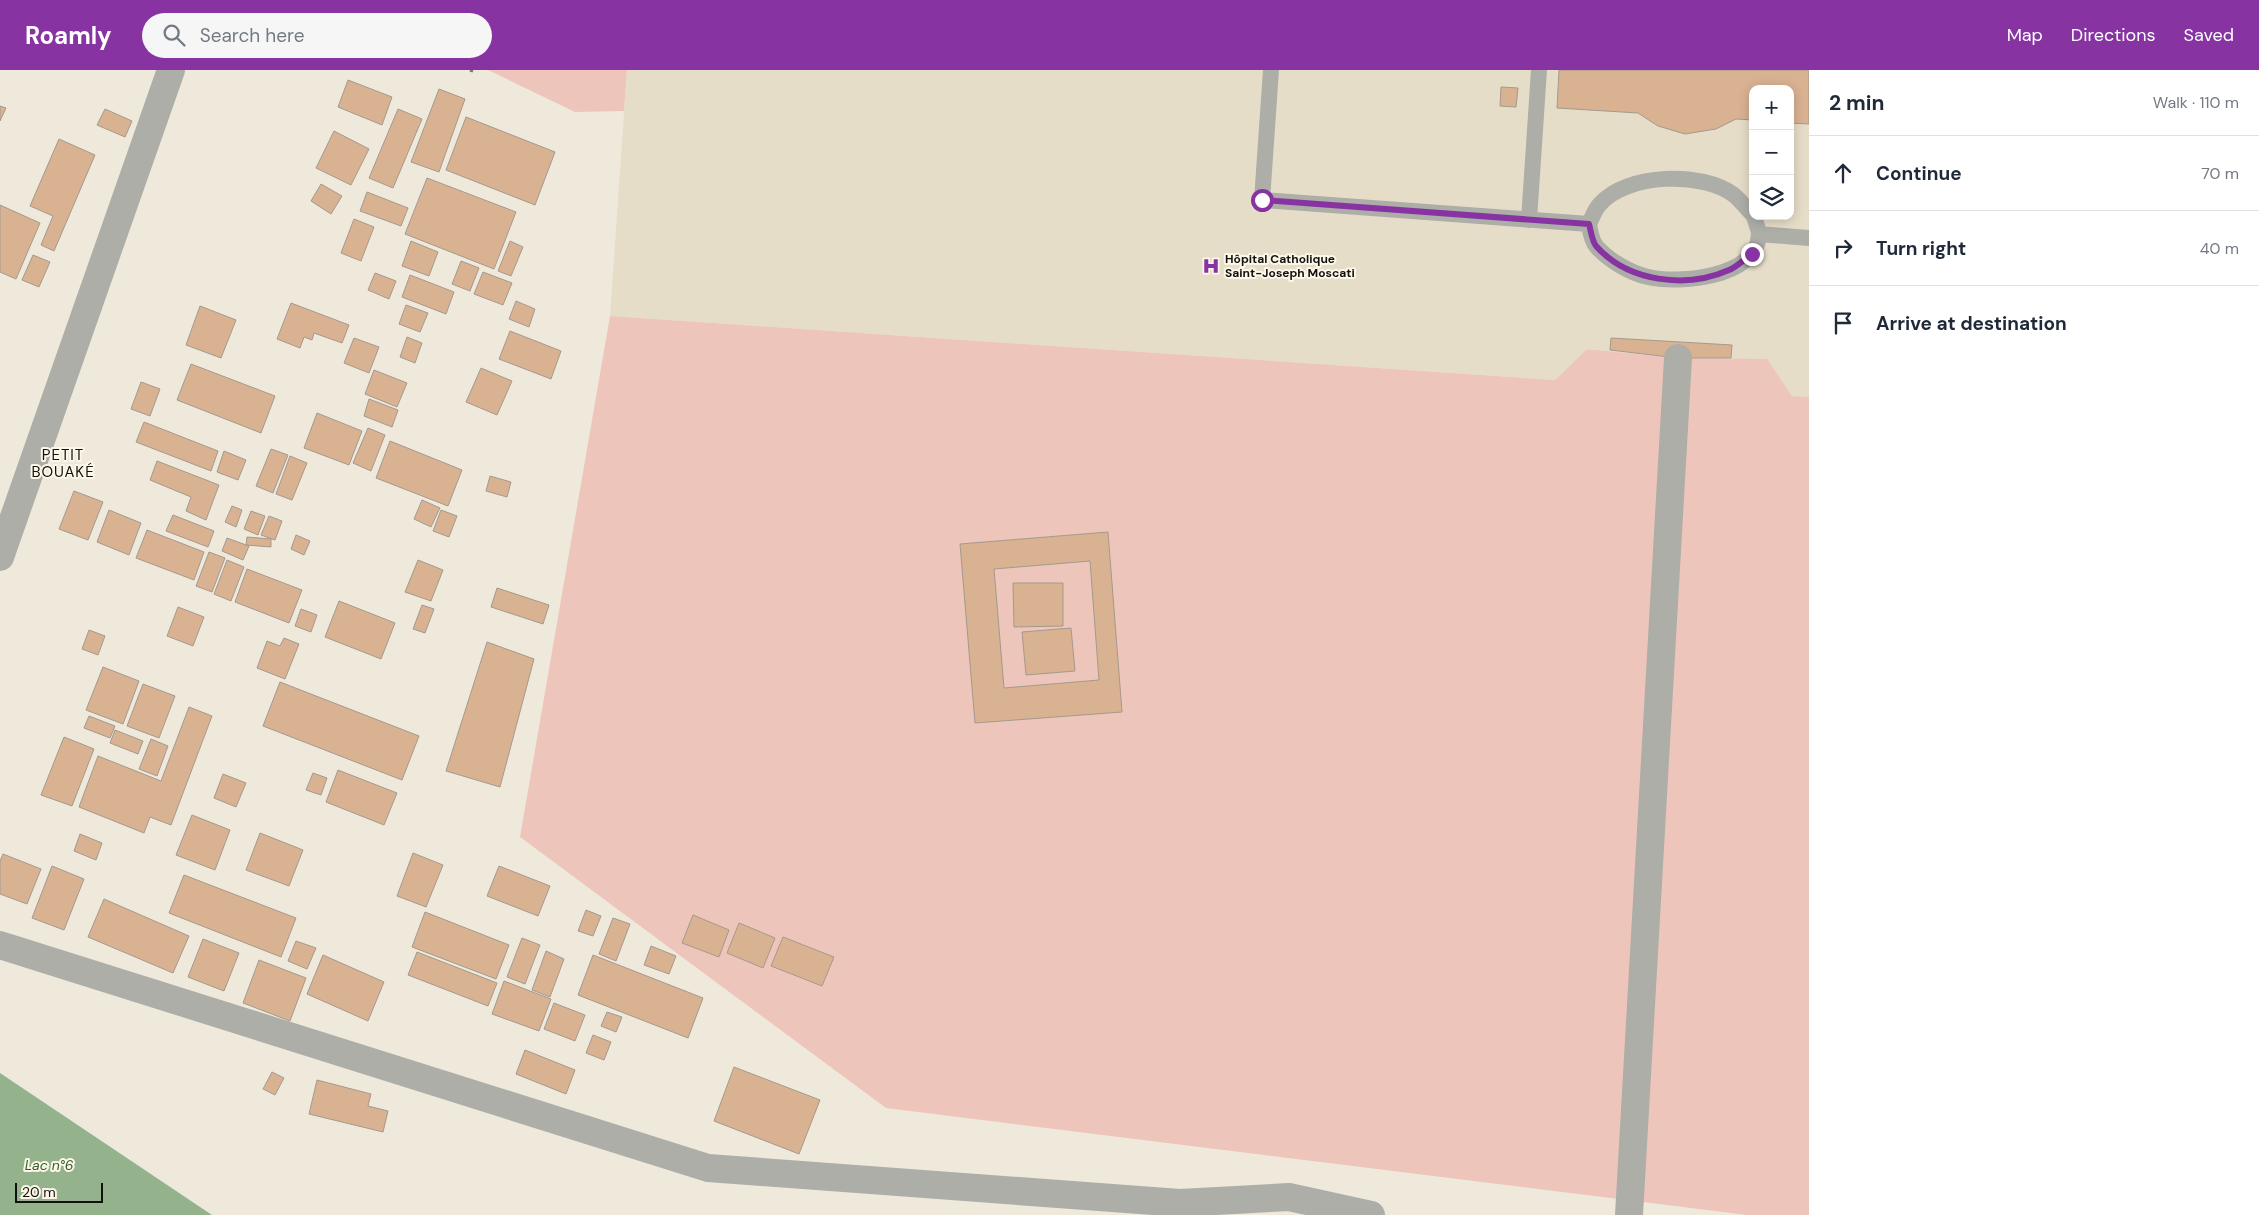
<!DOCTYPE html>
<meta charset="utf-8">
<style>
:root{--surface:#fff;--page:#f6f6f7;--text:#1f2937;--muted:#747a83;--line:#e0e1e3;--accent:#8733a2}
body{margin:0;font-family:"DM Sans",sans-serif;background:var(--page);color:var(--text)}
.controls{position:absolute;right:15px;top:15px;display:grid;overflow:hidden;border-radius:10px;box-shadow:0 2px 12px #0003}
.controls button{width:45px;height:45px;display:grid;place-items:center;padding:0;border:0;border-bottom:1px solid var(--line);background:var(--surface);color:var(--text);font:25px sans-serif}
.scale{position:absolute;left:15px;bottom:12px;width:88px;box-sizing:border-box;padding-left:5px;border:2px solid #13110d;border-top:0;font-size:14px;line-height:18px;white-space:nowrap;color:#13110d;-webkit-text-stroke:4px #fcf7e9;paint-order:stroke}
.stop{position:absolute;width:15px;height:15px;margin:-11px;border:4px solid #8733a2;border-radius:50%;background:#fff}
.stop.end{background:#8733a2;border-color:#fff;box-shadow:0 1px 5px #0008}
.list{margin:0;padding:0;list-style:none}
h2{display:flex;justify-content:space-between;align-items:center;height:65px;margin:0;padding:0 20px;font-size:21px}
h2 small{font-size:16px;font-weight:400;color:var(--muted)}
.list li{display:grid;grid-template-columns:32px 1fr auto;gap:15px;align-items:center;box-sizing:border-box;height:75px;padding:0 20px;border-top:1px solid var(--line)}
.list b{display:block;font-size:19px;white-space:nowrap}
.list em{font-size:16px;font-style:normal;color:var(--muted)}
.icon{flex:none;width:28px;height:28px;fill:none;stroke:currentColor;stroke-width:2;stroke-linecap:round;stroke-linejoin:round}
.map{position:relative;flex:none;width:1809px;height:1145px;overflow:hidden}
header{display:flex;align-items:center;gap:30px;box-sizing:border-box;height:70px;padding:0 25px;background:var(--accent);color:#fff}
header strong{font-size:24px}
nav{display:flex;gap:28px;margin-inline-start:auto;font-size:18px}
.search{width:350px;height:45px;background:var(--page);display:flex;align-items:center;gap:12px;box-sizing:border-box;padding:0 18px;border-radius:28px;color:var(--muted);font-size:19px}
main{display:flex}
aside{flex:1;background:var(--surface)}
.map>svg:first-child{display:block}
</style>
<header>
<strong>Roamly</strong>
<div class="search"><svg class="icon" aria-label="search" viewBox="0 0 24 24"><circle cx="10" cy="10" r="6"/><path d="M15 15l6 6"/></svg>Search here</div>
<nav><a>Map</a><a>Directions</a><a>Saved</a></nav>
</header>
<main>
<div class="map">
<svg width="1809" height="1145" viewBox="0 0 1809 1145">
<rect width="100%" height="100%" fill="#efe9dc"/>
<path fill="#e6ddc9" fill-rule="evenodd" d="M627 0H1809V327L1792 326 1731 288H1678L1587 279 1555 310 610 246ZM1753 19H1790V146H1753Z"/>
<path fill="#eec5ba" d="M488 0H627L624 41 575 42Z
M610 246 1555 310 1587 279 1678 288 1767 289 1792 326 1809 327V1145H1747L886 1038 520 767Z"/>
<path fill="#94b38d" d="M0 1003 212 1145H0Z"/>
<path fill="#d9b292" stroke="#a4998f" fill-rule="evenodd" d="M1559 0H1809V54L1790 53V19H1753V50L1736 49 1716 59 1685 64 1658 56 1638 43 1557 38Z
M348 10 392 27 382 55 338 37Z
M1501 17 1518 18 1516 37 1500 36Z
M439 19 465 29 439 102 411 92Z
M0 36 6 38 0 51Z
M105 39 132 51 125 67 97 55Z
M398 39 422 49 393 118 369 108Z
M466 47 555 82 535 135 446 100Z
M334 61 369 79 351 115 316 98Z
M59 69 95 85 54 181 41 175 53 146 30 136Z
M427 108 516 142 494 199 405 164Z
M321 114 342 126 331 144 311 131Z
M367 122 408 138 401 156 360 141Z
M0 135 40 153 16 209 0 202Z
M354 149 374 157 361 191 341 183Z
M411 171 438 182 429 206 402 196Z
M510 171 523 177 511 206 498 201Z
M33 185 50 192 39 217 22 210Z
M461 191 479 198 470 221 452 214Z
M483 202 512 213 503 235 474 224Z
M375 203 396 211 389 229 368 220Z
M410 205 454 222 446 244 402 227Z
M516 231 535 239 529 257 509 249Z
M291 233 349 255 342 273 314 263 312 270 304 267 300 278 277 269Z
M406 235 428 243 420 262 399 254Z
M200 236 236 250 221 288 186 275Z
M510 261 561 281 551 309 499 289Z
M407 267 422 273 415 293 400 287Z
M354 268 379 277 369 303 344 293Z
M1611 268 1732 275 1731 288H1678L1610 280Z
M191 294 275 326 261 363 177 330Z
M481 298 512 311 497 345 466 332Z
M374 300 407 313 397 337 365 324Z
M141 312 160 319 150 346 131 339Z
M369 329 398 340 392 357 364 346Z
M317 343 362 361 349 395 304 378Z
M144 352 218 381 211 401 136 372Z
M368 358 385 365 371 401 353 393Z
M390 371 462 400 448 436 376 408Z
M271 379 288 385 273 423 256 416Z
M224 381 246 390 238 410 217 402Z
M290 386 307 393 292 430 276 424Z
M157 391 219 415 206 450 186 441 191 427 150 410Z
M490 406 511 412 507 427 486 421Z
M74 421 103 432 88 470 59 459Z
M422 430 440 438 431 457 414 449Z
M232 436 242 440 236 457 225 452Z
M109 440 141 453 129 485 97 472Z
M441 440 457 446 449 467 433 461Z
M251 441 265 446 258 465 244 459Z
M173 445 214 461 208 477 166 461Z
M269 446 282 451 275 470 261 465Z
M147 460 204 482 194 510 136 488Z
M1108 462 1122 642 975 653 960 474ZM1090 491 1099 610 1004 618 994 499Z
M296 465 310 471 304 485 291 479Z
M247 467 271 469V477L246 475Z
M227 468 249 476 243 490 222 481Z
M209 482 225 488 212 522 196 516Z
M227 490 244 497 231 531 214 524Z
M418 490 443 500 431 531 405 522Z
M247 499 302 520 289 553 235 532Z
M1013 513H1063V556L1014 557Z
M497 518 549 535 543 554 491 537Z
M339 531 395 553 381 589 325 567Z
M422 535 434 539 425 563 413 559Z
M178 537 204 547 193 576 167 566Z
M301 539 317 545 311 562 295 556Z
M1071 558 1075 601 1026 605 1022 562Z
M89 560 105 566 98 585 82 579Z
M284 568 299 574 285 609 257 598 267 571 280 576Z
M487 572 534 589 500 717 446 701Z
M103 597 139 611 123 654 86 640Z
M280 612 419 666 402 710 263 656Z
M143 614 175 626 159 668 127 656Z
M189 637 212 646 171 755 150 747 144 763 79 737 98 686 161 711Z
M89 646 115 656 110 668 84 658Z
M115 660 143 671 138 684 110 673Z
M64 667 94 679 72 736 41 725Z
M151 669 168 676 157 706 139 699Z
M338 700 397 723 384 755 326 732Z
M313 703 327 708 321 725 306 720Z
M223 704 246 713 236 737 214 728Z
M192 745 230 760 215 800 176 785Z
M260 763 303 780 289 816 246 800Z
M80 764 102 773 96 790 74 781Z
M413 783 443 795 426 837 397 826Z
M3 784 41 799 27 834 0 824V791Z
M52 796 84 809 64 860 32 848Z
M499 796 550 816 538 846 487 826Z
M184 805 296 848 281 887 169 843Z
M104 829 189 866 173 903 88 867Z
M586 840 601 846 593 866 578 861Z
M425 842 509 875 496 909 412 877Z
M693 845 729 860 719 887 682 873Z
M613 848 630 854 616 891 599 884Z
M739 853 775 868 763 898 727 883Z
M783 867 834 887 822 916 771 896Z
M522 868 540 875 525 914 507 907Z
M203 869 239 883 224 921 188 907Z
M296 871 316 878 307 899 288 891Z
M651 876 676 886 669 904 644 895Z
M546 881 564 889 550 927 532 920Z
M417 882 497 913 488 936 408 905Z
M323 885 384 912 368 951 307 924Z
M593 885 703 928 688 968 578 925Z
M259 890 306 908 290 951 243 933Z
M504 911 551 929 539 961 492 944Z
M554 933 585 945 575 971 544 959Z
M607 942 622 947 616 962 601 956Z
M593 965 611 972 604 990 586 983Z
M525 980 575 1000 566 1024 516 1004Z
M734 997 820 1030 799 1084 714 1051Z
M272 1002 284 1008 275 1025 263 1019Z
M317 1010 371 1024 368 1036 388 1041 383 1062 309 1044Z"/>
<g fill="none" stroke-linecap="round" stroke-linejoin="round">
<path stroke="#7a776e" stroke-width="3" stroke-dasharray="4 2.5" stroke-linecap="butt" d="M470 0 473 1"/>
<path stroke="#adaea8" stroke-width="16" d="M1271 0 1262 130 1589 154
M1753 145C1747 139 1741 131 1734 125 1702 101 1627 103 1600 134 1595 139 1592 148 1589 154 1590 161 1592 171 1596 176 1608 190 1630 203 1648 207 1679 214 1756 208 1759 165 1759 159 1755 152 1754 146
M1529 150 1539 0
M1759 164 1809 168"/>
<path stroke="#adaea8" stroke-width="28" d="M0 487 171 0
M0 875 708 1098 1180 1133 1289 1127 1371 1145
M1629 1145 1678 288"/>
</g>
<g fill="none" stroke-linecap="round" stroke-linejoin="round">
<path stroke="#8733a2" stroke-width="6" d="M1262 130 1589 154C1591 161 1592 171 1596 176 1628 212 1686 219 1729 200 1737 197 1744 189 1752 184"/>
</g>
<defs>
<g id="hospital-bare" transform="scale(1.35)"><path d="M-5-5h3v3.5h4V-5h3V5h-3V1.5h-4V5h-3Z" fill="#8733a2" stroke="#fcf7e9" stroke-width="2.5" paint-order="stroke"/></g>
</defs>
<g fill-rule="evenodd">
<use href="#hospital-bare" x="1211" y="196"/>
</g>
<g text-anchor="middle" stroke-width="4" stroke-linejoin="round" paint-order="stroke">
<g font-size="12" font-weight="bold" fill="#13110d" stroke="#fcf7e9" text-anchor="start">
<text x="1225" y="193">Hôpital Catholique<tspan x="1225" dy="14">Saint-Joseph Moscati</tspan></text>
</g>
<g font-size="14" font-style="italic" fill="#335d29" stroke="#fcf7e9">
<text x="49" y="1100">Lac n°6</text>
</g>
<g font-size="15" letter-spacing="1" fill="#13110d" stroke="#fcf7e9">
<text x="63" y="390">PETIT<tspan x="63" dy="17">BOUAKÉ</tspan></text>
</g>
</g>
</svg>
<div class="controls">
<button>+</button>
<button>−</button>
<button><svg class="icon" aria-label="layers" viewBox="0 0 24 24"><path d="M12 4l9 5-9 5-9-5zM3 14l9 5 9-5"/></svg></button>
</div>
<div class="scale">20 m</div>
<div class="stop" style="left:1262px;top:130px"></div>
<div class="stop end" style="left:1752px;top:184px"></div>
</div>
<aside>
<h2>2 min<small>Walk · 110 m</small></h2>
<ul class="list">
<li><svg class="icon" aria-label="ahead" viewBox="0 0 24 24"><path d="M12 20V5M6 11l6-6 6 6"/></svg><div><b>Continue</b></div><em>70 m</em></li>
<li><svg class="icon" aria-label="right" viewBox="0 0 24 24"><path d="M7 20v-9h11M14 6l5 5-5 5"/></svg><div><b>Turn right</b></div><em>40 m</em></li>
<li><svg class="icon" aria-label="arrive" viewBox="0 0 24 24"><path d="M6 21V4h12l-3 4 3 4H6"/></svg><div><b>Arrive at destination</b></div></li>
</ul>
</aside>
</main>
